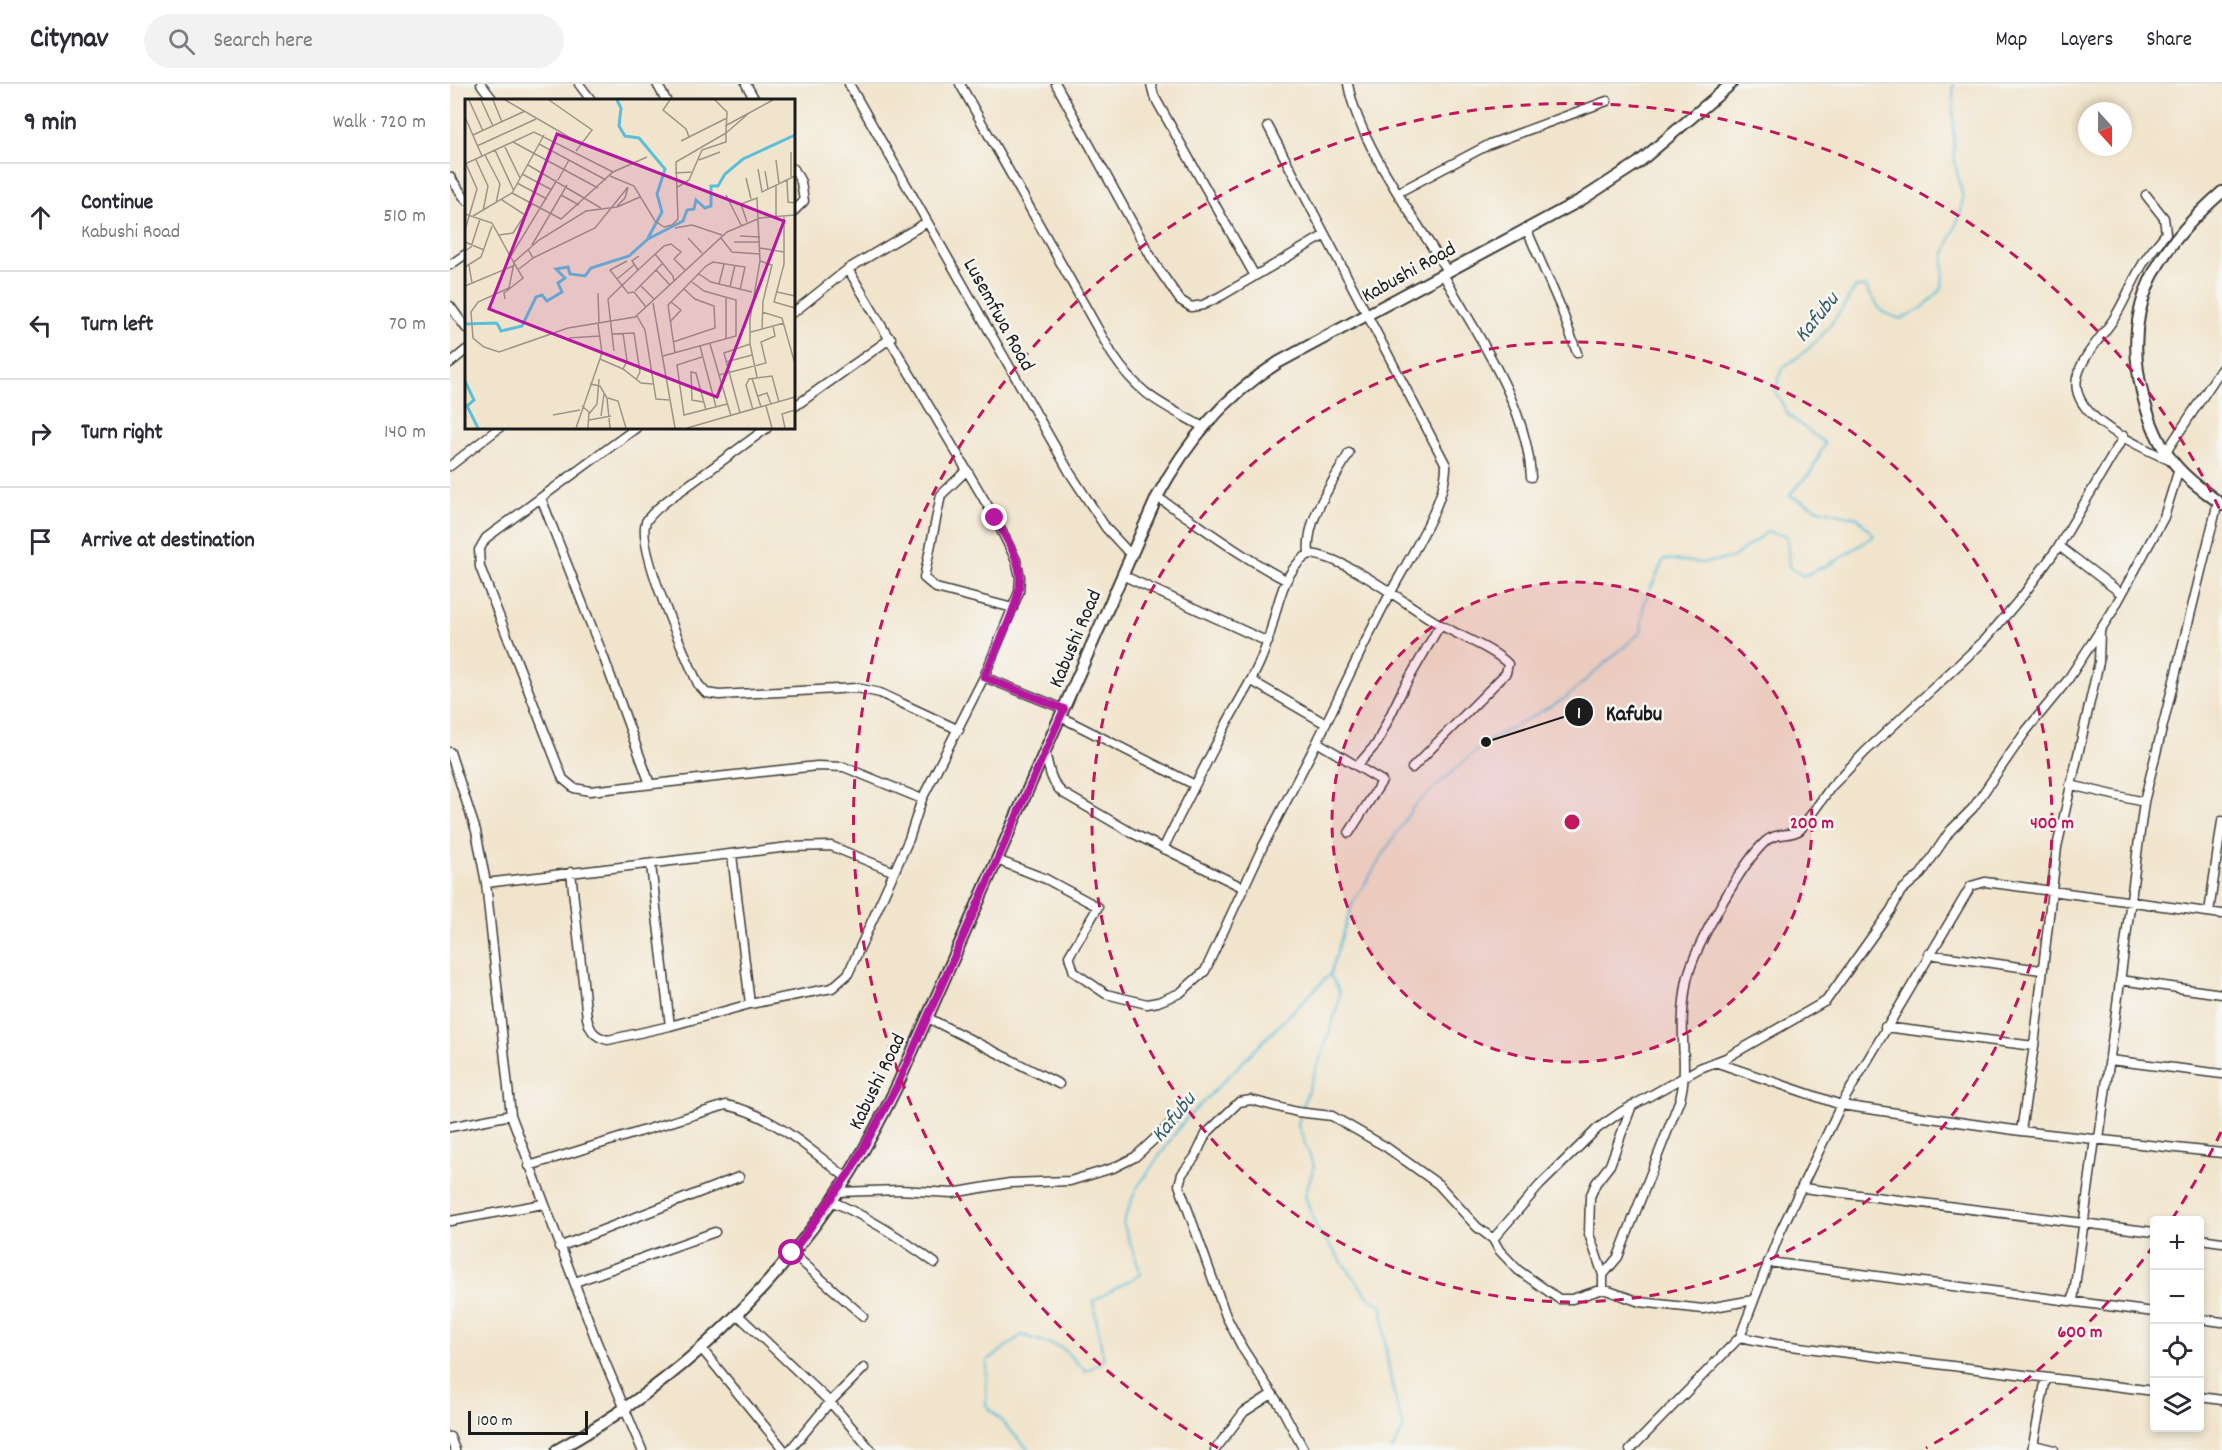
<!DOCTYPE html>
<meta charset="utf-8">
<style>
:root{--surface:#fff;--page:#f2f2f3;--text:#2b2b33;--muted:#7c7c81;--line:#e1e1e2}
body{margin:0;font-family:Dekko,sans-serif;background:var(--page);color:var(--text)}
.controls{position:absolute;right:18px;bottom:18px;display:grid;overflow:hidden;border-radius:6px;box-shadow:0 3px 9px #0003}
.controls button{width:54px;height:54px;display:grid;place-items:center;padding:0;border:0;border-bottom:2px solid var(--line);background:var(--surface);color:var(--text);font:30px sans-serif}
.compass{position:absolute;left:1628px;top:18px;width:54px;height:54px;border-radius:50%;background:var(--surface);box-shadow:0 3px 9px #0003;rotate:159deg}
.scale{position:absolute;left:18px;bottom:15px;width:120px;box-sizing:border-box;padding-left:6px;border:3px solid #1c1c1c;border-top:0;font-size:16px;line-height:21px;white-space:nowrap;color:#1c1c1c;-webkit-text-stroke:4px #f6f6f2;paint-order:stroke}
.stop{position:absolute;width:18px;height:18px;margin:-14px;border:4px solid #b5179e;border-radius:50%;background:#fff}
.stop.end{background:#b5179e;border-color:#fff;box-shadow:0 2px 6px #0008}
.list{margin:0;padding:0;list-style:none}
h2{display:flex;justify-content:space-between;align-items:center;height:78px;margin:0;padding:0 24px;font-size:26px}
h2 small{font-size:20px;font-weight:400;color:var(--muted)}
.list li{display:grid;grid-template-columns:39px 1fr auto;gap:18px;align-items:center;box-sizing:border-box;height:108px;padding:0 24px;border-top:2px solid var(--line)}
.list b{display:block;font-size:22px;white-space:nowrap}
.list p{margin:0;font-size:20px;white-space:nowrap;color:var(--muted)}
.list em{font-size:20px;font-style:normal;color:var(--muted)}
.icon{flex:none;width:33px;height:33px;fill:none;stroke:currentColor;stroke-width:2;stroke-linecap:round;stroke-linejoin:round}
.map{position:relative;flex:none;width:1772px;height:1366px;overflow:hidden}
header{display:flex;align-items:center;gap:36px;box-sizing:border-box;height:84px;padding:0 30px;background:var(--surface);border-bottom:2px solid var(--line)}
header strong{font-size:28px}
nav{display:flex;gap:33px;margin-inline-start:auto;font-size:21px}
.search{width:420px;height:54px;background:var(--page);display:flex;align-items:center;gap:15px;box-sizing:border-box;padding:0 21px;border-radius:33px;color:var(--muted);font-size:22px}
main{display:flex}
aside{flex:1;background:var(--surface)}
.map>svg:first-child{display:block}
</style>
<header>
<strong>Citynav</strong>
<div class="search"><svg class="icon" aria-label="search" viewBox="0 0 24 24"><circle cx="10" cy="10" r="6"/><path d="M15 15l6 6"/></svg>Search here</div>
<nav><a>Map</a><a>Layers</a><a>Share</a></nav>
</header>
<main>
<aside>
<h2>9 min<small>Walk · 720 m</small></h2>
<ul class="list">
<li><svg class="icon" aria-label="ahead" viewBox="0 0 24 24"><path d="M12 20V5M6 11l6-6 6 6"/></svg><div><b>Continue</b><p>Kabushi Road</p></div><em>510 m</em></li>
<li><svg class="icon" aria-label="left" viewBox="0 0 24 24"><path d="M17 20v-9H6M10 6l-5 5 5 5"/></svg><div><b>Turn left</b></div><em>70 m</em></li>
<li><svg class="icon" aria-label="right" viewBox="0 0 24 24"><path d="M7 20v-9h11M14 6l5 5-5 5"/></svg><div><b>Turn right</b></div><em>140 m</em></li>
<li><svg class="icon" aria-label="arrive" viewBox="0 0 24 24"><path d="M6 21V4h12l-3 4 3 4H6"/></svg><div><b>Arrive at destination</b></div></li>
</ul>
</aside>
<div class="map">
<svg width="1772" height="1366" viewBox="0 0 1772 1366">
<rect width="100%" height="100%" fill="#f6f6f2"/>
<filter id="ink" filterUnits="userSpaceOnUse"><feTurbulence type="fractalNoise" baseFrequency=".0167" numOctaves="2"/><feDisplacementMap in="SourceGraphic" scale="12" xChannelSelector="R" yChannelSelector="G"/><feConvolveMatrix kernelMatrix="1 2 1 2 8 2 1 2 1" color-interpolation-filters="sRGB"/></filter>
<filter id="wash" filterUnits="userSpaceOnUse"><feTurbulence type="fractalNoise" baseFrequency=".008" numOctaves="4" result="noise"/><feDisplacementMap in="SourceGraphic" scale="24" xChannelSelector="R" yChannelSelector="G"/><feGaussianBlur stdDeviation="1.35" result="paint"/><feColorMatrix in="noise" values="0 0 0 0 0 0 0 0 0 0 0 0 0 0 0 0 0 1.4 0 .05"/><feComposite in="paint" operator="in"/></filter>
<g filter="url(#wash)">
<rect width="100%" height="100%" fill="#f1e4cc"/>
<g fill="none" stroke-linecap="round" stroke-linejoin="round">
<path stroke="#5bbfd9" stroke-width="2" d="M851 1026C857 1006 892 924 889 908 888 902 883 896 880 891
M850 1032 848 1042 864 1082 855 1112 866 1143 919 1214 933 1222C934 1264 940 1304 954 1344L942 1366
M579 1366 536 1321 537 1277 572 1251 612 1264 636 1287 654 1277 643 1217 691 1190 673 1139 686 1105 734 1037 880 890 902 820 963 723 1036 658 1114 615 1191 548 1194 519 1214 475 1253 479 1282 474 1317 448 1337 452 1339 483 1353 492 1386 477 1424 452 1408 434 1369 425 1339 411 1361 388 1375 359 1339 332 1325 307 1332 284C1369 261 1383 240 1405 204L1415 202 1432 228 1451 235 1471 225 1492 205 1494 172 1510 131 1513 114 1504 75 1503 0"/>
</g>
</g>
<g filter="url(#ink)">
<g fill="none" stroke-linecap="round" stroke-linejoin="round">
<g stroke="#3c3a36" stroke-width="11">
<path id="minor" d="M31 0 43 16
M129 0 141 16
M207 0 216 16
M296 0 305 16
M399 0 620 389 656 444 680 470
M510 0 662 270C690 312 710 319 753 343
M606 0 705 180 730 216 741 223 753 221 771 212 875 151
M701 0 704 12 805 192
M898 0C908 58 966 136 997 187
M818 42 996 381C997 418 957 477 940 510 914 558 891 609 867 658L932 697 899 749
M344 85 351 98 354 117 344 127
M0 93 16 116
M949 108 1040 60 1157 17
M1696 111 1714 134 1716 149C1709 159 1700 168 1694 178 1682 197 1675 218 1663 236 1651 254 1632 272 1627 294 1619 334 1692 363 1721 377
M1076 144 1111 224 1127 269
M0 181 16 170
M993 190C1027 252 1077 320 1081 393
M0 222 16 244
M344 228 398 185 477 138
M0 279 16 266
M344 323 441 254
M186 344 36 454 29 466 30 483 113 695 124 704 140 707 367 682 394 683 472 715
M317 344C292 362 268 380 243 398 228 409 208 421 197 436 183 458 236 573 248 600L256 609 269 611 407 604 430 609 509 646
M1716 368 1772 284
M0 382 49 344
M517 386 491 411 474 494 486 504 563 524
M707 413C750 441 791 473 836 496
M91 414 154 574 200 700
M859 470C855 435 883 399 899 369
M672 491 818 558
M1672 510 1609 462 1674 352
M534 593 614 625
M802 597 876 640
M611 633 745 701
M0 668 26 747 36 799 61 1031 146 1256 192 1366
M595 668C599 683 600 699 613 709L682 749 794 804
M908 681 927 659 953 605 990 541
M1620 701 1694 718
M713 765C734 722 756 680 778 637 792 611 808 588 817 559 827 529 830 488 859 470 896 472 956 521 989 540 1009 552 1044 565 1058 580L1056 589 962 684
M282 771 300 920
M547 776 596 795 648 823 619 872 624 888 656 910 697 920 708 918 730 909 755 887 813 762 867 658
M201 781 220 942
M121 788 137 934C140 947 145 953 158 956L220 942 300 920 382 904 398 890 459 755 472 715 534 593 569 508 570 493 566 476 545 434 398 185
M36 799 339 763 381 762 442 787
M1759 828 1772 737
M1478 870 1591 886
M1670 896 1772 910
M478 934 609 1000
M1435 943 1584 962
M1660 976 1772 990
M1265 978 1391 1021 1571 1047 1772 1069
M0 1043 61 1031
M1571 1047 1584 962 1607 763 1649 578 1650 548
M1649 1055 1694 718 1768 418
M79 1082 276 1021C322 1030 360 1066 397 1094
M1353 1104 1704 1148
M388 1108 450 1106 502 1109 560 1099 620 1097 663 1084 685 1073 725 1036
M381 1117C419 1133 452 1155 485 1179
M0 1137 93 1120
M1043 1155 1090 1101 1148 1044 1171 1028 1250 984 1276 974 1376 917 1441 826 1451 807 1471 790 1500 747 1523 724 1576 647 1617 597 1662 528 1714 433 1729 385
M1750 1155 1772 1158
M109 1163 289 1093
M342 1169 413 1232
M1318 1178 1704 1228
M1153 1191 1168 1173 1230 1015C1238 988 1231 956 1233 928 1234 916 1235 903 1238 892 1246 861 1293 777 1316 757 1326 748 1339 753 1350 746L1381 703 1416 667 1535 556 1574 510 1609 462
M125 1198 265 1148
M1153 1205V1191L1139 1150 1140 1113 1146 1099 1160 1081 1182 1021
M1623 1217 1645 1055
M287 1230 380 1318 421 1366
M1750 1235 1772 1238
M1290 1253 1325 1260 1704 1307
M251 1264 334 1366
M1750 1313 1772 1316
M0 1353 5 1366
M1584 1361 1604 1366
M340 1366 380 1318 414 1284
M765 1366 794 1328 822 1310
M854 1366 831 1323 793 1265 776 1232 729 1101 732 1090 745 1073 756 1050 789 1018 801 1016 847 1028 882 1032 936 1063 988 1100 1027 1143 1043 1155 1049 1166 1068 1186 1109 1215H1122L1153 1205 1190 1218 1253 1225 1303 1216
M1180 1366 1290 1253 1330 1148 1391 1021 1521 802 1535 798 1772 830
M1582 1366 1596 1294"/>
</g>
<g stroke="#3c3a36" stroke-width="14">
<path id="major" d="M1772 108C1708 164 1671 221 1692 308 1698 333 1707 359 1724 379 1737 396 1756 408 1772 421
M107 1366C226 1301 330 1202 402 1086 418 1059 433 1031 447 1002L707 413C737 357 774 313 829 278L1131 116 1188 79 1281 0"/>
</g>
<use href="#minor" stroke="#fff" stroke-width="8"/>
<use href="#major" stroke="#fff" stroke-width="10"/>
</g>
</g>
<g fill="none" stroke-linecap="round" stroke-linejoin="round" filter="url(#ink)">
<path stroke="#b5179e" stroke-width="8" d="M342 1169 402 1085 447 1002 614 625 534 593C544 569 572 516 570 493 569 472 554 452 545 434"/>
</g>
<circle cx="1122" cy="738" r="240" fill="#c2185b" fill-opacity=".12"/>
<g fill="none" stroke="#c2185b" stroke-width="3" stroke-dasharray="10 8">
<circle cx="1122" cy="738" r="240"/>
<circle cx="1122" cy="738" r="480"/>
<path d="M1771 1048A719 719 0 0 1 1722 1135M1704 1161A719 719 0 0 1 1476 1364M768 1364A719 719 0 1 1 1771 428"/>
</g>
<g text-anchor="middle" stroke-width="5" stroke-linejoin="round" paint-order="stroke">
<g font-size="21" fill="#1c1c1c" stroke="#f6f6f2">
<text transform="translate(958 187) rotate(-29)" y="7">Kabushi Road</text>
<text transform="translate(550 230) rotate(61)" y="7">Lusemfwa Road</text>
<text transform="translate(624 554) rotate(-67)" y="7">Kabushi Road</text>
<text transform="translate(426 997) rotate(-64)" y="7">Kabushi Road</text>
</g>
<g font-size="22" font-style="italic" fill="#355d68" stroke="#f6f6f2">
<text transform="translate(1365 232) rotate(-51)" y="8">Kafubu</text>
<text transform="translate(722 1032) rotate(-51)" y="8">Kafubu</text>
</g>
</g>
<g transform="translate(15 15)">
<rect width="330" height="330" fill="#f1e4cc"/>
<path fill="none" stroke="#5bbfd9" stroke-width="3" d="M152 1 156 9 154 27 160 37 174 39 200 70 192 95 197 113 183 139M32 224 36 232 57 227 71 198 77 196 82 202 97 193 93 184 100 179 91 170 103 168 105 175 120 177 126 169 164 157 183 140 218 122 222 111 229 110 231 101 240 109 246 107V87H253L260 75 278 60 330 36M0 225 32 224M0 282 9 301 2 307 13 329"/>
<path fill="none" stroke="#9c9486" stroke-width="1.5" d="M4 1 18 32M16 1 28 27M28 1 37 23M40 1 116 45M84 1 127 31 111 52M205 1 198 11 221 30 224 38M0 18 17 57M260 27 308 1M8 36 60 12M216 42 262 19M48 43 133 89M74 45 141 81M12 47 71 20M40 48 55 79M30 51 49 92M237 51 261 43V34L283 15M326 53V78M20 56 35 85 31 104M11 61 23 87 18 112M234 61 255 53M311 61 314 85M0 65 69 33 148 73M63 66 136 109M293 70 297 93 330 77M300 72 303 90M210 74 228 73M57 75 87 91M145 77 169 87 190 122 199 128 207 126 213 120 211 63 261 34 262 13 250 1M281 79 286 100M93 81 104 61M322 81 323 103 330 104M52 84 82 100M311 87V117M211 89 224 81 237 51M47 94 96 120 148 73 182 58M96 96 114 106M261 96 276 126M37 101 60 116M152 107 160 99 163 88M0 115 27 124 49 164 44 189 13 203 6 213 8 239 19 248 34 253 103 229 170 218 262 133 295 119 330 116M8 117 47 94 79 36M319 118V165L309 203 330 209M282 123 276 105 292 99 295 162 285 220V245L292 278M210 129 227 126 257 136M0 131 12 90 1 65M34 136 48 134 67 105M275 137 295 138M223 139 237 154M256 139 267 153 295 155M0 143 19 151M269 143H295M67 146 102 86M295 149 319 153M0 152 6 148 15 120M190 155 208 177 209 182M46 157 92 81M68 159 130 129 163 88M162 162 145 171 163 194 169 193M295 162 307 166 298 202 297 230M49 163 74 141 121 112 152 108 175 98M4 166 7 184M0 168 16 158 27 127M54 170 68 159 63 150M173 171 199 147 206 145 216 153 209 160 220 171M191 171 205 186M234 175 246 183 287 193M152 180 169 166M254 185 259 165M175 186 189 200M0 187 48 167M265 188 270 166M170 192 198 164M169 193 181 208M312 193 330 197M133 194 134 224M40 200 39 194 58 179 49 164M188 204 210 329M297 213 317 219 330 265M172 217 180 231 191 300 204 301M205 223 216 211 206 203M286 233 319 224M147 235 169 234 175 273 171 281M104 239 135 237M261 240V198M208 243 250 229 249 207 230 200 219 190M245 245 266 317M235 247 251 308M149 252 143 200 173 171 167 162 174 157M210 254 203 206 241 167 248 163 280 168 275 191M198 257 271 237V201L239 192 227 183M237 258 212 266 219 316 262 305M135 260 158 270 176 284 188 285M261 263 287 256M158 270 162 262 158 234M254 276 301 264 296 243 310 237 308 227M287 279 296 308M125 285 135 287 142 299 145 329M293 297 302 294 306 305M143 299 153 302 161 329M238 303 227 301 226 273 231 274 241 311M117 307 124 313 123 329M301 307 307 329M288 311 281 286 284 280 307 277 314 303M275 314 259 254 285 245M124 315 132 305 134 280M88 316 115 311M136 317 139 295M124 321 146 317M111 329 137 254 133 225M222 329 330 298M320 329 317 315 330 311"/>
<path fill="#b5179e" fill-opacity="0.15" stroke="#b5179e" stroke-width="3" d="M92 35 319 122 252 298 24 210Z"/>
<rect width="330" height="330" fill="none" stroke="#1c1c1c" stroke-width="3"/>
</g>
<circle cx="1122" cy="738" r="9" fill="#c2185b" stroke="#f6f6f2" stroke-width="3"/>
<g font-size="18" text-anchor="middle" font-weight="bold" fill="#c2185b" stroke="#f6f6f2" stroke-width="5" stroke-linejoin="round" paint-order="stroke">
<text x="1362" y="744">200 m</text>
<text x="1602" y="744">400 m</text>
<text x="1630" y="1253">600 m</text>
</g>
<path fill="none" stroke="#1c1c1c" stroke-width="2" d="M1036 658L1129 628"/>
<g fill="#1c1c1c" stroke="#f6f6f2" stroke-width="2">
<circle cx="1036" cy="658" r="6"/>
<circle cx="1129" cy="628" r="15"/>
</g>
<g font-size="18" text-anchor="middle" font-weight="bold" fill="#fff">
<text x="1129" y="634">1</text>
</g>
<g font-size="22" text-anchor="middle" font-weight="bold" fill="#1c1c1c" stroke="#f6f6f2" stroke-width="5" stroke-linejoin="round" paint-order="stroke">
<text x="1184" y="636">Kafubu</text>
</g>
</svg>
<div class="controls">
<button>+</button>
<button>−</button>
<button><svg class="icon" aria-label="locate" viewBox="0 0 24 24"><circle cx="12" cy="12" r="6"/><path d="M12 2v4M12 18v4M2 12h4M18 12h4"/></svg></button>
<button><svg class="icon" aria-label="layers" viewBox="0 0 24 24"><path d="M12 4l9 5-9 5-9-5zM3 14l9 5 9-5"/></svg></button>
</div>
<svg class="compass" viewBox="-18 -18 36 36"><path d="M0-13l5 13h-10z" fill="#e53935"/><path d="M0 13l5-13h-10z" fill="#7c7c81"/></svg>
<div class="scale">100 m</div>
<div class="stop" style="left:342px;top:1169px"></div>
<div class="stop end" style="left:545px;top:434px"></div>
</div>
</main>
